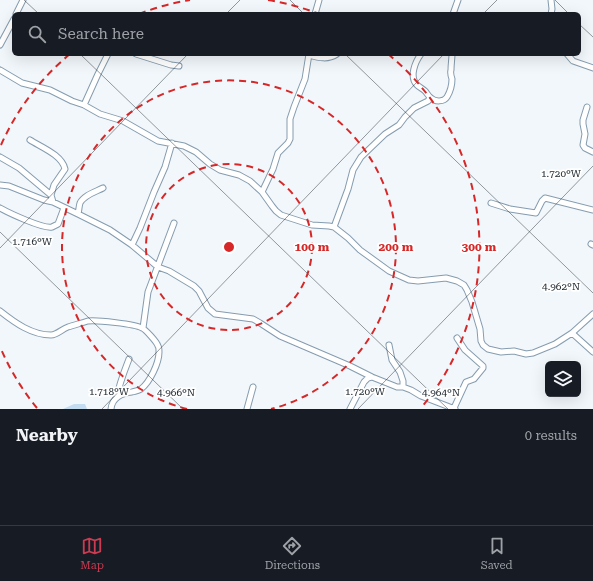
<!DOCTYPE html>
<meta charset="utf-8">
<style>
:root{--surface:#171b24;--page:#20242c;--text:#f1f3f6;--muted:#9ea1a6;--line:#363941;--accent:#cb3b51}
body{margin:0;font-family:"Roboto Serif",serif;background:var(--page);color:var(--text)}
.controls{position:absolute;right:12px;bottom:12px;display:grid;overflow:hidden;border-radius:6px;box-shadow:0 4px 16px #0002}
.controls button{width:36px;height:36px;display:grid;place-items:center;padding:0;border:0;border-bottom:1px solid var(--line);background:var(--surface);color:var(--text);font:20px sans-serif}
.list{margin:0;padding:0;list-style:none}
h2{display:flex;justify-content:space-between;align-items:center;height:52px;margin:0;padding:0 16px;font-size:17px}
h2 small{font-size:13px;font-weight:400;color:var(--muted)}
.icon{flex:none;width:22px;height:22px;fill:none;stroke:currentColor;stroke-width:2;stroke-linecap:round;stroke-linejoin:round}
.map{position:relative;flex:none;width:593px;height:409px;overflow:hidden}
.search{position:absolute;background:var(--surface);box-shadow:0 4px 16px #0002;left:12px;right:12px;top:12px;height:44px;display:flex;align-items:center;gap:10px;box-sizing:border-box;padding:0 14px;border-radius:6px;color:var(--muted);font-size:15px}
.sheet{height:116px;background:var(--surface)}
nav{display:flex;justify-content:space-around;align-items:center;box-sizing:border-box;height:56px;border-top:1px solid var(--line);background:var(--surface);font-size:11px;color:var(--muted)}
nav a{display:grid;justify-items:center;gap:2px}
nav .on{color:var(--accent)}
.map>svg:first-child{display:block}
</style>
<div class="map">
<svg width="593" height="409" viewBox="0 0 593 409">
<rect width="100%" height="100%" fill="#f2f7fb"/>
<path fill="#c3dcf0" d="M74 404H85L87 409H63Z"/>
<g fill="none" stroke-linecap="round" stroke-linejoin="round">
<g stroke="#859caf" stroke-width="7">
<path id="street" d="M551 0 552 9 551 14
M16 14 23 0
M315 14 319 0
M453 14 458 0
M0 45 14 19
M136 54 171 65 179 66
M421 54C415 62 409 77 417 85 419 87 423 89 425 91 427 93 428 96 431 98 435 102 444 102 447 97 450 92 452 84 452 79 451 76 450 73 451 70 451 64 452 59 452 54
M567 54 573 61 593 68
M309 55C319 58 328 60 337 54
M0 70 22 83 50 90 72 101 84 105 100 114 123 121 158 141 184 146 196 152 210 164 220 170 239 175 250 181 262 192 272 206 276 211 281 215 312 225 329 226 334 227 348 238 360 250 389 271 409 280 418 281 446 278 457 281 464 285 467 290 472 302 480 329 481 341 483 345 488 349 501 352 514 351 526 354 533 353 555 344 572 333 593 314
M84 105 98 74 108 54
M587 107 583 120V124L585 134 583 145 585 148 593 152
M30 140C41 147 62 155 65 169L54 185 51 195
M0 157 19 168 51 195 53 202
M0 185 9 186 44 200 53 202 78 214 110 230 132 245 158 267 169 271 194 286 199 291 208 308 215 314 253 319 260 323 280 336 350 366 372 377 397 387H403L411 390 421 396 455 409
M262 192 273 169 278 153 288 143 290 139V119L294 107 305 79 309 54
M491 203 510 209 536 213 542 201 545 198 593 210
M0 208C9 213 43 229 52 227 54 226 56 225 58 224L64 208
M78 214C79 210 79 206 80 203 84 195 95 192 103 188
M334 227 348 189 353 170 361 157 385 134 399 125 405 117 414 108 428 101 430 98
M591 244 593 245
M132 245 140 228 154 192 165 167 172 143
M0 311C15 323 32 335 51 335 57 335 62 329 68 327 74 325 82 323 88 321 97 320 135 324 142 328 145 329 157 342 158 346 159 347 159 350 159 352 159 363 150 382 141 389 138 391 135 391 132 392 122 393 112 398 111 409
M143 328 148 292 174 223
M572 333 593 352
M389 345 392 360 400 372 403 381V387
M117 397C119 384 124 372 129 359
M454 408 466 382 474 379 483 368V366L465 350 457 338
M247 409 253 387
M350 409 364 382 368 378 372 377"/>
</g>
<use href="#street" stroke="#fff" stroke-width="5"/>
</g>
<path fill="none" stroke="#1a242b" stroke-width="1" stroke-opacity="0.45" d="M24 0 39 14M290 0 304 14M555 0 569 14M226 14 240 0M483 14 497 0M579 24 593 37M80 54 448 409M345 54 593 293M0 232 183 409M0 248 188 54M102 409 444 54M358 409 593 166"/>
<g fill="none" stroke="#d62828" stroke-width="2" stroke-dasharray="7 5">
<circle cx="229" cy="247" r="83"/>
<path d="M187 409A167 167 0 1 1 271 409"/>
<path d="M37 408A250 250 0 0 1 1 349M1 145A250 250 0 0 1 70 54M139 14A250 250 0 0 1 190 0M268 0A250 250 0 0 1 319 14M388 54A250 250 0 0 1 421 408"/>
</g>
<g font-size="10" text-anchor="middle" fill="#1a242b" stroke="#fff" stroke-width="3.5" stroke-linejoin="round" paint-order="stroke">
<text x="561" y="177">1.720°W</text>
<text x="32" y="245">1.716°W</text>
<text x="561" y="290">4.962°N</text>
<text x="109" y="395">1.718°W</text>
<text x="365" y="395">1.720°W</text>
<text x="176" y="396">4.966°N</text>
<text x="441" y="396">4.964°N</text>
</g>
<circle cx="229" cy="247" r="6" fill="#d62828" stroke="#fff" stroke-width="2"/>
<g font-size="12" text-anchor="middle" font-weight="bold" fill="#d62828" stroke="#fff" stroke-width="3.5" stroke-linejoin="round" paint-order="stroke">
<text x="312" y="251">100 m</text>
<text x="396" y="251">200 m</text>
<text x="479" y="251">300 m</text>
</g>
</svg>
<div class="controls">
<button><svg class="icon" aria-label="layers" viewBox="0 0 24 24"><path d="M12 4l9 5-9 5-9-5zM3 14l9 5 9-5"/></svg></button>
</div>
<div class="search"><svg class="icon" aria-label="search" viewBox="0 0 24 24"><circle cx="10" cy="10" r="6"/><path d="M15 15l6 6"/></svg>Search here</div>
</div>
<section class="sheet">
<h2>Nearby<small>0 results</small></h2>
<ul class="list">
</ul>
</section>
<nav>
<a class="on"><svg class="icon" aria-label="map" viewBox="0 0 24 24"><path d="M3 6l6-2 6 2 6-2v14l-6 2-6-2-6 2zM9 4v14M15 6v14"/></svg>Map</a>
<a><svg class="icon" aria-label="directions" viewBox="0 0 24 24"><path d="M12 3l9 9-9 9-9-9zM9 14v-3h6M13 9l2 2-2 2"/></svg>Directions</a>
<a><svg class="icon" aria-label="saved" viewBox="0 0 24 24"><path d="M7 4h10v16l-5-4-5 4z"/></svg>Saved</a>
</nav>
